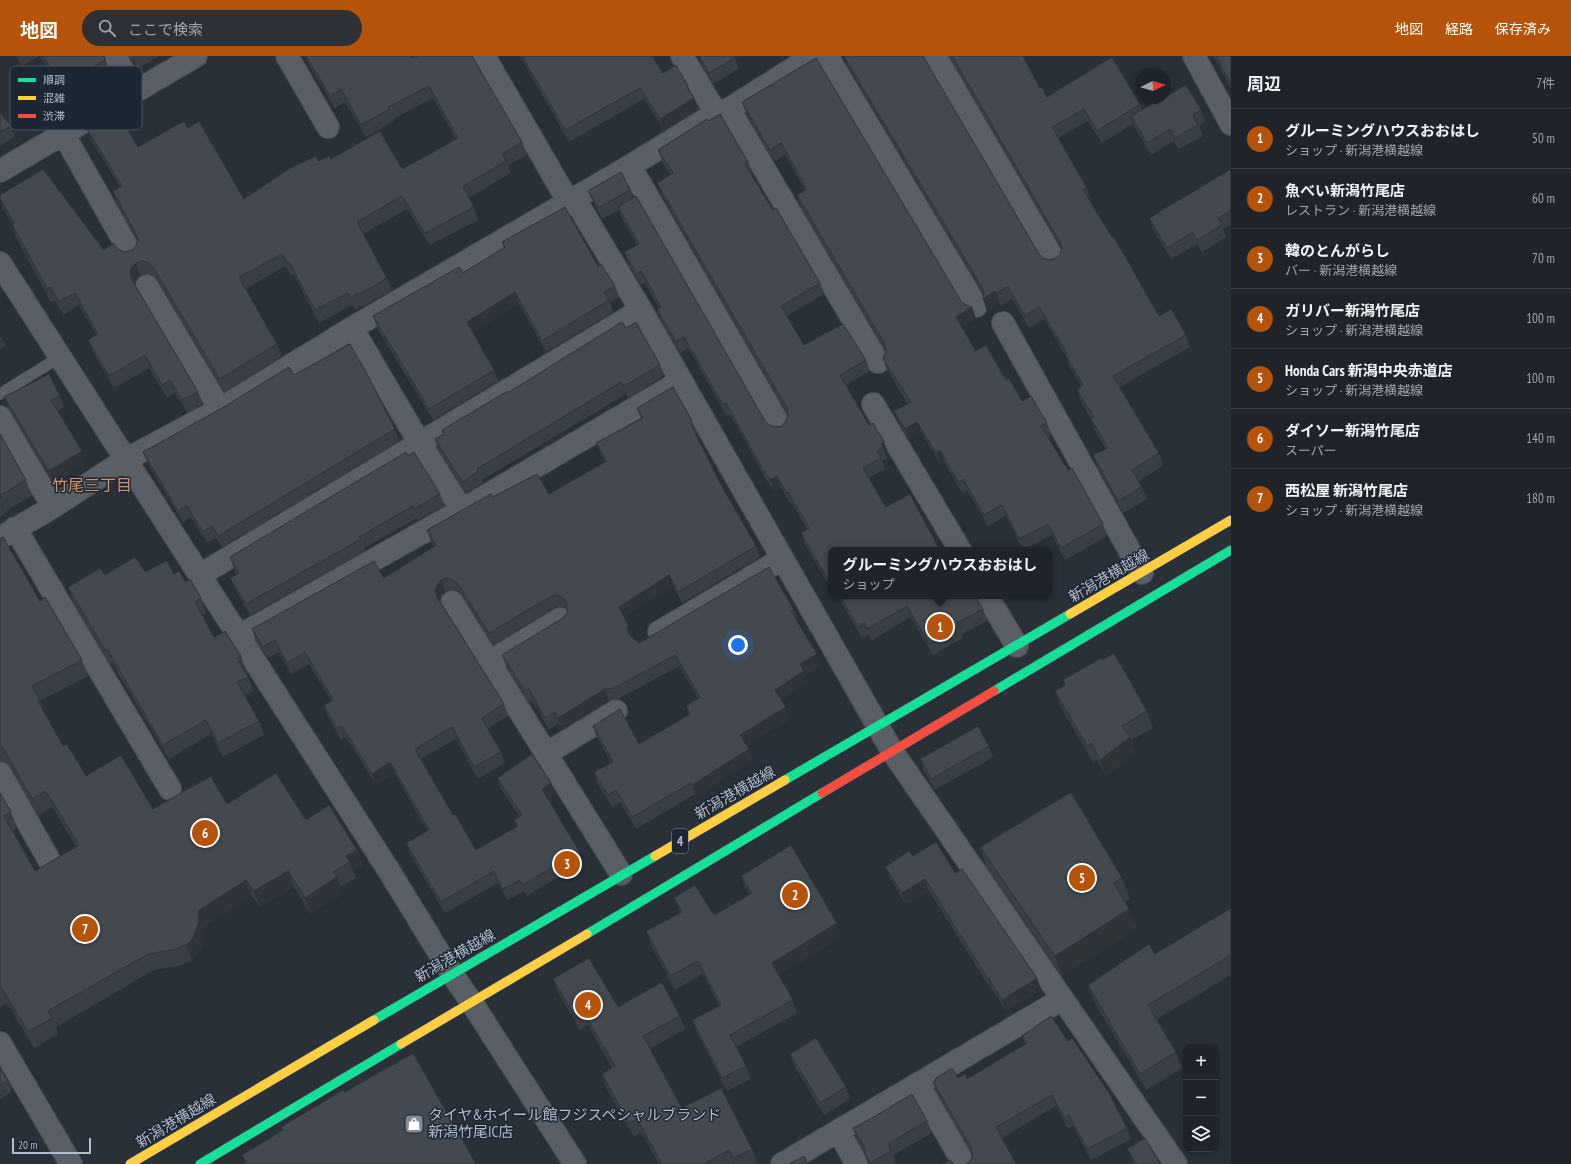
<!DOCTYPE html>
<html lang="ja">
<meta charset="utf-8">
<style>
:root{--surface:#20242a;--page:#2d3036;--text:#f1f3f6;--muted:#a2a4a8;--line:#3d4147;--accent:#b45309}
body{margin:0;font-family:"PT Sans Narrow","Noto Sans JP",sans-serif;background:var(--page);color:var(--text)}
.controls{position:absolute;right:12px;bottom:12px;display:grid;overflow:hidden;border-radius:8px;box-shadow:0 2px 6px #0003}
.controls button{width:36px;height:36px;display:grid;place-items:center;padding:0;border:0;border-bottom:1px solid var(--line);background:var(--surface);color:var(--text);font:20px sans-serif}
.compass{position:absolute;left:1135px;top:12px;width:36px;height:36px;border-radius:50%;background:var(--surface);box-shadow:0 2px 6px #0003;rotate:85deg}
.scale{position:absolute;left:12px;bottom:10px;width:79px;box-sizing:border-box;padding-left:4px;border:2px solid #b4bcc9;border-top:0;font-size:11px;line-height:14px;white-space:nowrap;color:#b4bcc9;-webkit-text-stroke:3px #1d2633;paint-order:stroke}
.you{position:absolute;left:738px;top:589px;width:14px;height:14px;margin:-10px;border:3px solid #fff;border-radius:50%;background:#1a73e8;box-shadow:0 0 0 6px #1a73e833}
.badge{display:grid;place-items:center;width:26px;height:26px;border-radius:50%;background:var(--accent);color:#fff;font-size:13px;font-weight:700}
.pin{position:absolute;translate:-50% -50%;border:2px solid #fff;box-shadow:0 1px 4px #0006}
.popup{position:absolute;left:828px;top:491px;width:224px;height:52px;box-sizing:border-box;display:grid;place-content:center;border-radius:8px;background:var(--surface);filter:drop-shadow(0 1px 3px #0005);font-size:13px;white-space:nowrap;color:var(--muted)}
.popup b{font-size:15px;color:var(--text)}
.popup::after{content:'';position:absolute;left:50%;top:100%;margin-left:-8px;border:8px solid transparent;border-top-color:var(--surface)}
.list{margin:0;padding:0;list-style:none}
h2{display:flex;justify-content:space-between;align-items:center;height:52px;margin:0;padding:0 16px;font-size:17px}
h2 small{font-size:13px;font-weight:400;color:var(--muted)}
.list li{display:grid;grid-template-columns:26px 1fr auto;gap:12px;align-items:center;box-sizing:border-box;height:60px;padding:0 16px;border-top:1px solid var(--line)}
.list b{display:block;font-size:15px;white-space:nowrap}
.list p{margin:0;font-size:13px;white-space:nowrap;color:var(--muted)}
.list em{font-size:13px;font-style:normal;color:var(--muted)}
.icon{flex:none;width:22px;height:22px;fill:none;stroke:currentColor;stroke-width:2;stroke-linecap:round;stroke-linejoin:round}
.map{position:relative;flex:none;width:1231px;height:1108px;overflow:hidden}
header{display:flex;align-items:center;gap:24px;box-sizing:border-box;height:56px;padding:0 20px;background:var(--accent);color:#fff}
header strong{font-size:19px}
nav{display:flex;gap:22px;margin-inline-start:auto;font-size:14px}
.search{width:280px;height:36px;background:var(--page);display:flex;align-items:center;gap:10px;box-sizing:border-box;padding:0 14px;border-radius:22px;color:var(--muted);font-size:15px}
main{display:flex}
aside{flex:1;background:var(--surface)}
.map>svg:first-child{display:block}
</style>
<header>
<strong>地図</strong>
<div class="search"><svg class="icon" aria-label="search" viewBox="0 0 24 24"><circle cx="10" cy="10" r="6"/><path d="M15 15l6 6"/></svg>ここで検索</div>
<nav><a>地図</a><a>経路</a><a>保存済み</a></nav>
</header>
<main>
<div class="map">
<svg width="1231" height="1108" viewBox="0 0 1231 1108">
<rect width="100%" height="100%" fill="#2a3038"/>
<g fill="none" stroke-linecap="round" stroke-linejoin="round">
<g stroke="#484c53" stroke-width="12">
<path id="lane" d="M0 338 60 301"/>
</g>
<g stroke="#484c53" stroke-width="24">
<path id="street" d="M115 0 135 36
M287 0 328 71
M484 0 568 145 580 152 641 254 892 695 1176 1108
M682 0 716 57
M827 0 976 250
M935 0 1054 204
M1194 0 1231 68
M729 53 878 306
M63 77 130 196
M630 110 780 370
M0 115 196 0
M0 207 391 818 452 918 472 947 575 1108
M147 230 220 353
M1003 267 1142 517
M352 272 419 386 462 454
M873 348 960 494
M0 361 53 451
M15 472 170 733
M0 482 53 451 125 404 220 353 352 272 630 110 716 57 729 53 813 0
M200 519 641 254
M987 540 1017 590
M452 546 621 818
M659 576 782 503
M239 580 462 454 681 325
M489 606 560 563
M546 698 616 655
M0 717 49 804
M0 987 71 1108
M918 1028 964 1108
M838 1075 857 1108
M782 1108 1062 943"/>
</g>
<g stroke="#484c55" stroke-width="10">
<path id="fast" d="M994 635 1231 494
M785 724 1070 558
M587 878 822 737
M374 964 655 800
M200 1108 401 988"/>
</g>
<g stroke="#484c55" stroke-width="10">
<path id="slow" d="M1070 558 1231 464
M655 800 785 724
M401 988 587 878
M130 1108 374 964"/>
</g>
<g stroke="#484c55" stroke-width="10">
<path id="jam" d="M822 737 994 635"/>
</g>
<use href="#lane" stroke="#5a5e66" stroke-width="11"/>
<use href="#street" stroke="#5a5e66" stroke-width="22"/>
<use href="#fast" stroke="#16e098" stroke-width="9"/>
<use href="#slow" stroke="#ffcf43" stroke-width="9"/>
<use href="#jam" stroke="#f24e42" stroke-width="9"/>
</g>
<path fill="#3a3f45" d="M16 0H40L22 10Z
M40 0H104L110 16 66 42Z
M129 0H160L138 12 133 3 131 4Z
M304 0H409L522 86 527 99 508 109 511 117 469 142 474 151 478 164 430 189 407 153 363 178 387 222 392 234 364 250 363 249 355 254 352 249 319 267 294 219 291 220 286 210 245 233 277 288 282 300 224 336 158 224 153 219 147 218 140 219 136 224 135 229 198 336 203 348 187 357 175 337 167 342 149 312 114 332 93 296 88 284 96 279 79 249 63 259 55 244 51 246 16 181 12 168 3 152 0 144V139L104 194H119L126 196 132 194 136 190 138 184 117 148 113 135 120 131 92 85 87 73 138 91 188 72 244 143 318 105 331 103 402 113 456 83 433 42 393 63V65L366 81 345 46 335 52Z
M520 0H652L663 17 688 30 690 36 694 42 698 53 664 74 644 43 569 86Z
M698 0H744L736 5 739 13 713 28 701 7Z
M844 0H923L1039 198 1043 202 1049 204 1056 202 1060 198 1062 193 949 0H1023L1040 32 1047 41 1140 48 1142 54H1201L1205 66 1199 69 1203 80 1179 93 1174 85 1151 99 1135 72 1134 67 1102 87 1088 65 1058 82 1087 132 1091 145H1090L1159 260 1186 279 1190 291 1120 331 1159 397 1164 409 1139 425 1142 431 1147 443 1123 457 1098 412 1093 399 1106 393 1095 375 1091 363 1081 346 1077 334 1081 330 1070 311 1067 302 1044 263 1029 272 1012 243 1001 250 1000 248 987 255 984 239 848 10Z
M1214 0H1231V33Z
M742 46 961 245 976 262 962 271 976 295 1006 324 1022 345 1047 367 1051 379 1048 381 1068 414 1103 468 1107 480 1065 504 1052 479 1023 494 1006 460 988 470 967 434 962 437 944 405 940 408 922 377 909 384 899 366 894 355 908 348 887 314 883 303 886 295 801 151 797 139 805 134 785 99 774 105 746 57Z
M0 56 11 70 15 81 0 90Z
M708 65 748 106 752 118H751L773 154 820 227 824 238 787 260 804 289 866 304 870 315 846 329 869 369 888 398 886 399 887 402 882 405 885 413 869 422 831 494V533L805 488 801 477 807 473 792 447 791 448 781 431 774 435 767 425 730 358 727 360 688 292 680 297 661 264 657 253 659 252 645 227 641 229 628 207 624 196 637 189 622 163 619 154 602 163 593 146 588 135 630 134 633 142 765 365 769 369 776 371 782 370 786 365 788 359 661 138 657 127 670 119 662 105 658 94Z
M1231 113V169L1223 173 1226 181 1202 196 1197 188 1171 203 1153 173 1149 162Z
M502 186 598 210 615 230 619 241 610 246 613 256 546 296 519 248 473 276 494 314 498 325 433 364 377 272 373 260 463 217 504 192Z
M626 272 660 309 664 320 628 342 626 338 482 424 483 427 466 437 439 395 435 383 443 378 442 374 509 336Z
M0 279 3 284 5 290 0 293Z
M294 319 395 373 399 385 222 491 216 482 207 487 191 461 183 466 148 408 143 396Z
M60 340 64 351 57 355 86 406 53 426 9 353 4 341Z
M637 352 691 363 697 377 696 378 720 427 756 490 760 501 682 547 673 530 624 561 628 568 633 580 632 582 639 587 794 554 798 565H797L821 609 806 619 808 627 781 644 790 663 747 689 753 704 697 740 695 738 636 773 620 746 612 751 598 728 594 716 611 707 597 681 593 670 639 688 689 659 686 650 698 642 679 610 618 643 609 644 563 673 559 667 549 674 533 645 529 647 506 610 502 599 563 562 567 557 568 554 566 552 559 551 554 552 493 589 462 539 458 535 452 534 445 536 441 540 440 545 504 648 508 660 488 672 501 696 505 707 478 723 456 683 421 703 453 759 476 794 517 771 514 764 520 761 501 733 497 722 556 738 548 743 579 795 583 806 527 840 524 835 507 844 498 827 445 857 410 798 406 787 427 775 395 718 376 729 346 681 341 684 328 660 324 649 331 645 309 608 291 618 279 596 268 602 256 585 252 573 384 522 434 490 431 486 427 474 493 441 549 438 605 406 601 398 596 387 641 363Z
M0 378 26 424 32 440 7 454V456L0 461Z
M408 400 440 438 444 450 418 464 417 462 364 492 365 495 250 559 235 533 230 522 237 518 234 513 230 501Z
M0 483 40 545 82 604 88 620 40 645 46 660 63 690 86 720 153 753 227 748 306 764 357 794 363 810 353 816 356 822 340 831 343 838 310 858 294 831 260 851 252 840 204 871 205 882 202 891 198 898 192 905 178 910 154 914 56 971 58 978 34 992 7 947 0 951V737L11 756 17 772 13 775 35 815 76 791 52 751 38 760 11 711 6 706 0 705Z
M145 516 174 518 185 526 201 542 206 557 202 559 214 581 241 600 246 614 245 615 248 621 253 635 245 640 259 665 264 679 223 701 211 678 169 703 112 607 110 608 73 545 68 531 105 519Z
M835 540H975L983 553 987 565 962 578 963 582 933 599 911 561 872 584 868 578 862 582 839 542 837 544Z
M1063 624 1147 655 1153 672 1131 684 1136 697 1106 720 1097 704 1093 706 1061 651 1055 635 1065 629Z
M989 690 993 701 935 734 924 715 920 703Z
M980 791 1122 822 1130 843 1125 846 1129 853 1137 873 1062 920 987 812Z
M913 800 955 817 1037 922 1041 934 1006 955 993 934 992 935 929 835 906 849 890 822 885 811Z
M741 820 842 881 779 919 793 944 797 957 736 991 746 1010 751 1023 727 1035 697 977 692 964 719 950 703 918 675 934 651 889 646 875 680 857 674 842 714 859 750 839 746 833Z
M1231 852V919L1157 963 1176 996 1182 1012 1146 1034 1094 945 1088 929 1155 898Z
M553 923 618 951 680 960 685 973 650 993 682 1052 752 1093 757 1106 753 1108H735L734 1107 732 1108H659L641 1076 634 1081 606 1031 602 1018 612 1012 588 969 580 974 558 936Z
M1022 980 1127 1072 1131 1083 1091 1104 1073 1070 1068 1073 1056 1050 1002 1082 971 1104 972 1098 937 1037 933 1026 958 1022 967 1023 1025 988Z
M790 998 846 1031 850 1043 824 1059 794 1009Z
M0 1012 8 1025 12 1036 0 1043Z
M345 1036 476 1108H245L242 1099 282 1074 281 1071Z
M927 1065 932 1077 893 1099 896 1107 893 1108H868L864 1096 857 1083 853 1072Z
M1127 1093 1160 1108H1134L1131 1102Z"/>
<path fill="#303338" d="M732 0H744L736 5 735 2Z
M694 42 698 53 664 74 660 63Z
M136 207 140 219 136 224 135 230 132 224 130 217 131 212Z
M995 235 1000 248 987 255 983 243Z
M515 236 519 248 471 277 467 266Z
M972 251 976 262 960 272 956 261Z
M917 366 922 377 909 384 905 373Z
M884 386 888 398 886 399 881 388Z
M940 394 944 405 940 408 936 397Z
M82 395 86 406 53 426 49 415Z
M777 420 781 431 774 435 770 424Z
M669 519 673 530 623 562 619 551Z
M441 524 445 536 441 540 440 546 437 541 435 535 437 529Z
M628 568 633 580 632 584 627 573Z
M817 598 821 609 806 619 808 627 779 645 775 634 800 608Z
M605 633 609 644 563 673 558 662Z
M786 651 790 663 745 691 740 679Z
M1130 681 1136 697 1106 720 1100 704Z
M749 693 753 704 697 740 692 729Z
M390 706 395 718 376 729 372 718Z
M551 727 556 738 547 744 542 733Z
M357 794 363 810 353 816 350 806 346 800Z
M288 815 294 831 260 851 254 835Z
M337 821 343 838 310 858 305 842Z
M925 823 929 835 906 849 902 837Z
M246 824 252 840 204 871 205 882 202 891 198 898 192 905 186 889 198 855Z
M1129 853 1137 873 1062 920 1055 900Z
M837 867 842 881 777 921 772 907Z
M1037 922 1041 934 1006 955 1002 944Z
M988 923H989L993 934 992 935Z"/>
<path fill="#444950" stroke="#303338" d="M43 0H104L105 4 61 29Z
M306 0H409L411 1H416L418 0H472L522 86 502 98 506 105 463 130 474 151 425 177 402 140 357 166 387 222 360 238 359 237 351 241 348 237 315 254 289 206 287 207 282 198 239 221 277 288 220 323 153 211 149 207 143 205 136 207 131 212 130 217 132 224 198 336 182 344 170 324 162 329 145 299 109 320 88 284 98 278 75 237 59 246 50 231 47 233 12 168 14 167 0 143V139L43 113 104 194 113 187 119 194 126 196 132 194 136 190 138 183 136 178 113 135 122 130 87 73 117 55 138 91 184 65 188 72 199 65 244 143 290 112 316 100 318 105 329 100 331 103 380 75 402 113 458 82 429 30 388 51 389 53 361 69 341 33 330 40Z
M522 0H652L663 17 676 9 688 30 687 31 694 42 660 63 640 32 565 74Z
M699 0H734L735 2 709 17Z
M844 0H923L1039 198 1043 202 1049 204 1056 202 1060 198 1062 192 1060 186 952 0H1023L1040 32 1042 31 1047 41 1112 1 1140 48 1097 75 1084 53 1052 71 1087 132 1083 134 1112 181H1114L1159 260 1171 253 1186 279 1113 320 1159 397 1132 414 1142 431 1118 445 1093 399 1108 392 1091 363 1094 361 1077 334 1083 329 1065 298 1067 297 1039 251 1025 260 1008 231 996 237 995 235 983 243 984 237 982 231Z
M1216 0H1231V29Z
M816 2 961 245 966 249 972 251 956 261 976 295 986 289 1006 324 1009 322 1022 345 1031 340 1047 367 1041 370 1068 414 1072 412 1103 468 1061 492 1048 468 1019 483 1002 449 984 459 963 423 958 426 940 394 936 397 917 366 905 373 894 355 911 346 883 303 886 295 885 288 797 139 807 133 781 87 770 94 742 46Z
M1186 29 1201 54 1193 59 1198 69 1175 82 1170 73 1147 87 1131 60 1163 42H1165V41Z
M0 56 11 70 0 76Z
M720 58 748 106 745 108 773 154 776 152 820 227 781 250 804 289 843 268 866 304 840 319 869 369 873 367 884 386 881 388 883 391 877 395 881 402 863 412 886 451 910 438 940 494H831V529L801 477 809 472 788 436 786 437 777 420 770 424 763 414 726 347 723 349 684 281 676 286 657 253 661 251 641 215 637 218 624 196 639 188 618 151 636 140 765 365 769 369 776 371 782 370 786 365 788 359 787 352 657 127 673 117 658 94 707 63 708 65Z
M1231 113V155L1218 162 1222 169 1197 184 1193 176 1167 192 1149 162Z
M621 116 630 134 598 152 588 135Z
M565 151 598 210 601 208 615 230 604 236 609 244 542 285 515 236 467 266 494 314 429 353 373 260 459 211 463 217 505 191 502 186Z
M622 266 626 272 636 266 660 309 624 330 621 326 477 413 478 416 462 426 435 383 444 378 442 374 506 336H509Z
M0 279 3 284 0 286Z
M350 288 367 318 395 373 218 480 212 470 203 476 187 450 178 455 143 396 222 352 289 311 294 319Z
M49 318 60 340 51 344 82 395 49 415 4 341Z
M673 331 691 363 692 366 690 367 720 427 756 490 678 536 669 519 619 551 628 568 627 573 629 579 639 587 769 511 794 554 791 555 817 598 800 608 804 615 775 634 786 651 740 679 749 693 692 729 691 727 632 761 616 734 608 739 594 716 613 706 593 670 620 653 639 688 690 658 686 650 700 641 675 599 614 632 605 633 558 662 555 656 545 662 529 633 525 635 502 599 563 562 567 557 568 552 566 545 562 541 555 539 550 541 489 577 458 528 453 524 448 522 441 524 437 529 435 535 437 541 504 648 482 662 501 696 474 711 452 671 415 693 453 759 455 758 476 794 518 770 514 764 522 759 497 722 532 698 551 727 542 733 579 795 523 829 520 824 503 833 494 815 441 846 406 787 429 774 390 706 372 718 342 670 337 672 324 649 333 644 305 596 287 607 275 584 263 591 252 573 374 505 384 522 436 489 427 474 491 438 493 441 537 418 549 438 607 405 596 387 643 362 637 352Z
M0 378 26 424 1 439 2 441 0 442Z
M406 396 408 400 414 396 440 438 414 453 413 450 359 481 361 483 246 548 230 522 239 517 230 501Z
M3 481 40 545 45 541 82 604 32 630 40 644 38 645 63 690 67 688 86 720 121 699 153 753 211 720 227 748 276 717 306 764 329 749 357 794 346 800 350 806 333 816 337 821 305 842 288 815 254 835 246 824 198 855 199 866 193 882 186 889 172 894 148 898 48 955 52 962 28 976 1 931H0V737L11 756 4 760 35 815 79 789 46 735 32 743 5 695 0 690V483Z
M135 501 145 516 167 504 174 518 179 515 185 526 190 523 201 542 195 546 214 581 225 575 241 600 237 602 248 621 237 626 259 665 218 687 206 664 163 689 107 593 105 594 68 531 100 512 105 519Z
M840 540H975L983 553 957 567 959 571 929 588 907 550 867 573 864 567 858 571Z
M1114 597 1147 655 1122 670 1130 681 1100 704 1091 687 1087 690 1055 635 1065 629 1063 624 1101 602 1103 604Z
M978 670 989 690 931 723 920 703Z
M1071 736 1122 822 1114 827 1129 853 1055 900 980 791Z
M936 786 955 817 962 813 1037 922 1002 944 989 923H988L925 823 902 837 885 811 909 795 913 800Z
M791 789 837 867 772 907 793 944 730 979 746 1010 722 1022 692 964 721 949 698 905 670 920 646 875 682 856 674 842 695 829 714 859 752 837 741 820Z
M1231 852V899L1148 949 1176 996 1140 1018 1088 929 1149 888 1155 898Z
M589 902 618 951 662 926 680 960 643 980 682 1052 721 1032 752 1093 733 1102 729 1094 704 1108H662L637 1063 629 1067 602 1018 615 1010 583 956 575 961 553 923Z
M1051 960 1068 985 1072 982 1109 1037 1127 1072 1087 1093 1069 1059 1064 1062 1052 1039 996 1071 1016 1108H966L971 1104 972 1097 971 1091 933 1026 936 1024 935 1023 952 1012 958 1022 965 1018 967 1023 1027 987 1022 980Z
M816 982 846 1031 820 1047 790 998Z
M413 997 476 1108H247L242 1099 283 1074 281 1071 343 1034 345 1036Z
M0 1012 8 1025 0 1029Z
M912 1038 927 1065 888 1088 891 1095 870 1107 865 1098 864 1090 853 1072 872 1062Z
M1145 1082 1160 1108H1137L1127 1093Z
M804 1100 808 1108H789Z
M950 1104 954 1108H943Z"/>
<defs>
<g id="shop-square" transform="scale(1)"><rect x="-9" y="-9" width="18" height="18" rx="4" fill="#848b96" stroke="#1d2633"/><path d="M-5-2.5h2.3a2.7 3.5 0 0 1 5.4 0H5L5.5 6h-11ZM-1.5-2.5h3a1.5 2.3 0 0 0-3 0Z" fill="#fff"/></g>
</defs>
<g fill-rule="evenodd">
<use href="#shop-square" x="414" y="1068"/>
</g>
<g text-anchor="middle" stroke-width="3" stroke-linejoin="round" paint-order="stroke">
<rect fill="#1d2633" stroke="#878f9c" stroke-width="1" x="672" y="773" width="16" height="24" rx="3"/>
<g font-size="14" font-weight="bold" fill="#b4bcc9">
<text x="680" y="790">4</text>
</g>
<g font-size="15" fill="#b4bcc9" stroke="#1d2633">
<text transform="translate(1109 520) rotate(-30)" y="5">新潟港横越線</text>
<text transform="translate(735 737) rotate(-30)" y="5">新潟港横越線</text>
<text transform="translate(455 900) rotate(-30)" y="5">新潟港横越線</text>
<text transform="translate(176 1065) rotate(-31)" y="5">新潟港横越線</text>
</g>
<g font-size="15" fill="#b4bcc9" stroke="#1d2633" text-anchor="start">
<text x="428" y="1064">タイヤ&amp;ホイール館フジスペシャルブランド<tspan x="428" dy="17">新潟竹尾IC店</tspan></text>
</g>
<g font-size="16" fill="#d59563" stroke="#1d2633">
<text x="92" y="435">竹尾三丁目</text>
</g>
</g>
<rect x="10" y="10" width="132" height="64" rx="6" fill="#1d2633" stroke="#4a5360" stroke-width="1"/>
<rect x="18" y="22" width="18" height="4" fill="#16e098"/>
<rect x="18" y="40" width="18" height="4" fill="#ffcf43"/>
<rect x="18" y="58" width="18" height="4" fill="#f24e42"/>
<g font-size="11" fill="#b4bcc9">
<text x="43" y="28">順調</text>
<text x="43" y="46">混雑</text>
<text x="43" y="64">渋滞</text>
</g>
</svg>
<div class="controls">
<button>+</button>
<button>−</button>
<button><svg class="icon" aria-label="layers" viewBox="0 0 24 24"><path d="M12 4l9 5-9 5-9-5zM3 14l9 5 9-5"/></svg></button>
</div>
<svg class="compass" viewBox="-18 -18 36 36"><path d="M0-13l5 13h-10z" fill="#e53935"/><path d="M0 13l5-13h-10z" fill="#a2a4a8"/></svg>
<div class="scale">20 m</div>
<div class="you"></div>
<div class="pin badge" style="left:940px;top:571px">1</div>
<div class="popup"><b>グルーミングハウスおおはし</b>ショップ</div>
<div class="pin badge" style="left:795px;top:839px">2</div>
<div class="pin badge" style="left:567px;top:808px">3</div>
<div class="pin badge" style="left:588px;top:949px">4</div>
<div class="pin badge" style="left:1082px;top:822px">5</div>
<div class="pin badge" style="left:205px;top:777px">6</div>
<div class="pin badge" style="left:85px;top:873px">7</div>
</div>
<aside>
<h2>周辺<small>7件</small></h2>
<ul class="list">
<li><span class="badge">1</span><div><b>グルーミングハウスおおはし</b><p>ショップ · 新潟港横越線</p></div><em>50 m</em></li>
<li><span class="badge">2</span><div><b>魚べい新潟竹尾店</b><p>レストラン · 新潟港横越線</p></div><em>60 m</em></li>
<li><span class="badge">3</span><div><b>韓のとんがらし</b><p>バー · 新潟港横越線</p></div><em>70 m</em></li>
<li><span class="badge">4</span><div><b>ガリバー新潟竹尾店</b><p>ショップ · 新潟港横越線</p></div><em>100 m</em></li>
<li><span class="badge">5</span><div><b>Honda Cars 新潟中央赤道店</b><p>ショップ · 新潟港横越線</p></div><em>100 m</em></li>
<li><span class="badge">6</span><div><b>ダイソー新潟竹尾店</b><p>スーパー</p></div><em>140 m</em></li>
<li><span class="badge">7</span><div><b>西松屋 新潟竹尾店</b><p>ショップ · 新潟港横越線</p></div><em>180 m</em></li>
</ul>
</aside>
</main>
